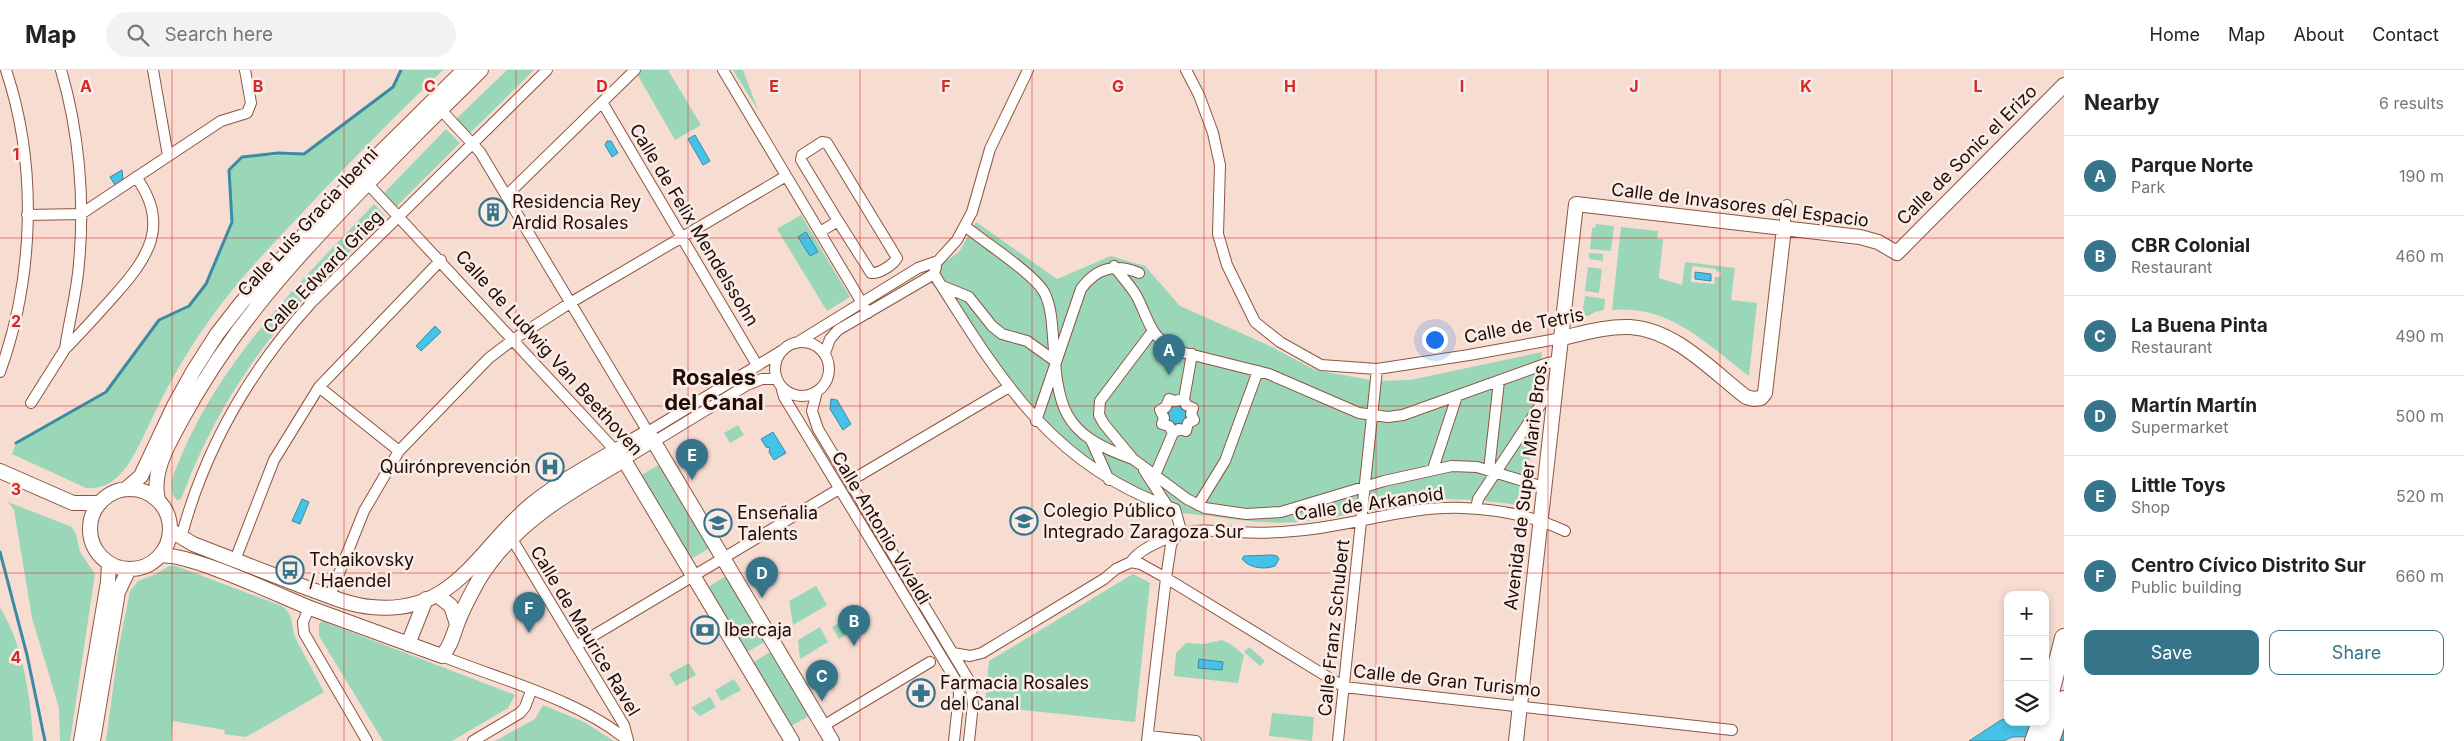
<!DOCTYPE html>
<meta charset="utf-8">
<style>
:root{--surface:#fff;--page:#f2f2f2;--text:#222;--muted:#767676;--line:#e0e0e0;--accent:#357489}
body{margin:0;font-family:Inter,sans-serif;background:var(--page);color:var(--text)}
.controls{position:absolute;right:15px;bottom:15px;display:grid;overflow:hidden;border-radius:10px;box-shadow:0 2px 8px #0003}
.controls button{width:45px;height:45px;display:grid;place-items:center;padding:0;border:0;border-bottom:1px solid var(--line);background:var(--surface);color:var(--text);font:25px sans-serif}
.you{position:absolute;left:1434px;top:269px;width:18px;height:18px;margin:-12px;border:4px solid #fff;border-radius:50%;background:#1a73e8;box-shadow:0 0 0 8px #1a73e833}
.badge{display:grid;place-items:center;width:32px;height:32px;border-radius:50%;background:var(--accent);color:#fff;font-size:16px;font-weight:700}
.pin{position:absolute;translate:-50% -41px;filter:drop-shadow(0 1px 2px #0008)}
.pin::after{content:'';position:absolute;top:26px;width:18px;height:15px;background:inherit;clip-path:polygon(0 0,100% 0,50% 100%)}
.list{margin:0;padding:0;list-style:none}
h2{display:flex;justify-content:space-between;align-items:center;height:65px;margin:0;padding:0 20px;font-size:21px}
h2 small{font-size:16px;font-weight:400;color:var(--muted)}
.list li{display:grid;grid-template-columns:32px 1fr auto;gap:15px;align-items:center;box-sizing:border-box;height:80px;padding:0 20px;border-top:1px solid var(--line)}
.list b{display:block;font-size:19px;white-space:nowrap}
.list p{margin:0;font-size:16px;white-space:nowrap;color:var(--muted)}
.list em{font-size:16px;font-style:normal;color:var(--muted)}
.actions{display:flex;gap:10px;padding:15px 20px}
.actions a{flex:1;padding:11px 0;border:1px solid var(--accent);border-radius:10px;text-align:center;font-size:18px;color:var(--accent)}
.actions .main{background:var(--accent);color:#fff}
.icon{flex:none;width:28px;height:28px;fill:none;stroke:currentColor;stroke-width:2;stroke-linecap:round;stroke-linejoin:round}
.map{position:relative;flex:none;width:2064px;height:671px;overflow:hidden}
header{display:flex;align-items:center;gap:30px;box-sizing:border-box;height:70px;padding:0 25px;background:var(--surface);border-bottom:1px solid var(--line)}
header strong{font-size:24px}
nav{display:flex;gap:28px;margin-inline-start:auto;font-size:18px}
.search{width:350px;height:45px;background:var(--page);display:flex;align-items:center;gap:12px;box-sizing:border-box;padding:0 18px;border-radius:28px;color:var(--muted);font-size:19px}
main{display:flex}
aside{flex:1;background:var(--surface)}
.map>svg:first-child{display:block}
</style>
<header>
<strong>Map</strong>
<div class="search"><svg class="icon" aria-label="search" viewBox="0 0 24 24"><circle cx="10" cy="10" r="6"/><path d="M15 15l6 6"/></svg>Search here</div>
<nav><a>Home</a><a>Map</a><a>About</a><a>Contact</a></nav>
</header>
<main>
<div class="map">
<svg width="2064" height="671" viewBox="0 0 2064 671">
<rect width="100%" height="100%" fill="#f7dcd2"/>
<path fill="#9ad7b8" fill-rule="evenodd" d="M401 0H443C394 47 348 94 302 143 268 179 234 214 206 255 183 287 165 321 148 357 135 383 121 421 86 418L12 384 16 373 106 322 159 250 189 236 206 214 232 152 229 100 242 87 304 84 393 17Z
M507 0H534L470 63 456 49Z
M641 0H668L701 55 675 70 637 4Z
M733 0H743L758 40Z
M446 59 460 73 396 137 384 123Z
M374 134 386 147C355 178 321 207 293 241 243 298 208 358 181 429L177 430C164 417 177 398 182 384 224 286 302 210 374 134Z
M801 145 850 227 827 241 777 159Z
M976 152 1057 209 1111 186 1145 196 1180 236 1268 275 1315 300 1376 311 1410 310 1542 282 1524 436C1489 431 1454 427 1419 431 1381 435 1345 447 1308 451 1275 455 1242 451 1210 446 1193 444 1174 443 1158 439 1144 435 1130 426 1117 419 1030 372 981 284 926 205L959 182Z
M1596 154 1614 156 1611 181 1590 179 1592 158H1595Z
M1621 157 1658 161 1657 169H1663L1659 208 1682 215 1685 192 1735 198 1731 230 1757 233 1749 306C1707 274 1669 234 1612 240ZM1692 196 1716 199V201L1721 202 1720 207H1715L1714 214 1691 212Z
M1589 183 1603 184V191L1589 189Z
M1588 197 1602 199 1599 223 1585 221Z
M1585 226 1605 229 1604 240 1595 242 1588 246 1582 245Z
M738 355 744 365 730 373 724 363Z
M662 393 711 477 688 491 638 407Z
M8 432 72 457 76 464 80 482 95 504 70 671H60L59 638 32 548 14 440Z
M169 496H176L282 536C294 545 291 554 295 567L324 622 246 667 224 664 225 660 173 651 171 671H106L118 581 130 521 138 511 156 504Z
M729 504 768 570 744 584 705 519Z
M1133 504 1150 513 1135 652 985 636 989 591Z
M816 516 827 535 793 555 789 531Z
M0 538C23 573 31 629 33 671H0Z
M843 550 851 562 839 569 832 557Z
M322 551 515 625 508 638 452 671H383L319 566V554Z
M820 557 828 572 800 589 798 570Z
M1222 570 1232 575 1244 585 1238 613 1174 606 1176 583 1186 573 1204 574Z
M1249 577 1265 591 1260 596 1244 582Z
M774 580 812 644 788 658 750 594Z
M689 593 696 605 676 616 669 604Z
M734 609 741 620 721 631 715 620Z
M710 627 716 637 700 646 691 638Z
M543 635 584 652 614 671H495L535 649Z
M1272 643 1314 647 1312 671 1269 666Z"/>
<path fill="#45c2e8" stroke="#3a8ba4" d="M695 65 710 91 703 95 688 69Z
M607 71H611L618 83 612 87 605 75Z
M122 100 123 110 115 115 110 107Z
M806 162 818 182 810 186 798 167Z
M1695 202 1711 204V211L1695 209Z
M435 256 441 262 421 281 416 276Z
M831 329 837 330 851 354 843 360 830 339Z
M1168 345a9 9 0 1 1 18 0a9 9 0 1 1-18 0Z
M773 362 786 383 774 390 769 382 770 378 766 377 761 369Z
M302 429 309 432 300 454 292 451Z
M1272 485 1277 486 1279 489 1275 496C1264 500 1249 498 1242 489L1244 486Z
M1199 589 1223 592 1222 600 1198 598Z
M2008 649V652L2064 650V671L2044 666 2012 667 2004 671H1969L2001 650Z"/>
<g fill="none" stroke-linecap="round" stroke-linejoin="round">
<path stroke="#3a8ba4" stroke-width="3" d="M16 373 106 322 159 250 189 236 206 214 232 152 229 100 242 87 278 83 304 84 393 17 401 0
M0 482 27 585 45 671"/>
<g stroke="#8d5640" stroke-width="12">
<path id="street" d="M61 0C79 61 85 130 79 193 77 222 69 251 65 279 82 262 98 244 114 226 148 188 171 155 136 107
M153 0 168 86
M723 0 868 243
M1186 0 1199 25 1213 63 1220 95 1218 164 1227 195 1255 252 1280 272 1321 295 1377 299 1469 285 1562 268
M602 32 757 295
M441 40 480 82 648 362 783 280
M368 114 624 390 747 315 762 309H777
M506 126 635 0
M27 145 81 144 221 51 247 43 251 33 245 0
M965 156C984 172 1033 203 1044 222 1051 235 1052 253 1053 267 1058 337 1060 364 1133 389
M1784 158 1787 135
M820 162 838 151 871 203C879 204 893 195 897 188L827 73 822 72 802 85 801 90 838 151
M1114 196C1121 206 1130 215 1136 225 1150 251 1148 266 1177 281L1269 304 1359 343 1388 347 1403 345 1548 293 1560 291
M934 204C1000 309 1052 397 1175 439L1182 464
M942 216 969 227 992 256 1002 264 1027 271 1055 291
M1152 262 1100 331 1099 345 1104 354 1133 389 1187 429 1205 438 1246 444 1281 442 1384 411 1452 396 1477 397 1537 415
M775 299a27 27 0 1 1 54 0a27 27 0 1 1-54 0Z
M798 272 918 198 938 191 957 170 972 142 990 79 1028 0
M825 283 830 269 838 260 934 204 936 197
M0 302C34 208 38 96 6 0
M781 316 784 327 958 614 959 625 954 671
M319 317 399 381
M817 321 812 341 818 359 970 612 973 634 969 671
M1184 329 1175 331 1169 329 1166 337 1160 340 1164 348 1162 354 1169 356 1173 363 1179 359 1186 361 1188 353 1194 350 1191 344 1193 338 1186 335 1184 329 1192 284
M31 333 65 279
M1036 351 1081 219C1096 198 1115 193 1139 203
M1091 370 1109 410
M1433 399 1457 326
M1144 400 1168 437
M1489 400 1499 311
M1155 405 1173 363
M850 411 1009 317
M1198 435 1225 391 1258 301
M1476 438 1478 429 1547 325
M181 468C205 377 250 300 312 232L547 0
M512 469 624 655 628 670
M235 490 274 390 319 317 441 190
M1131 492 1141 494 1166 508 1344 617 1732 660
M1131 492C1141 476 1176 464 1194 461 1208 459 1222 462 1236 462 1255 463 1274 463 1293 461 1350 457 1404 436 1462 438 1498 439 1533 446 1565 461
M330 526 364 441 399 381 489 288 514 269 570 233 786 106
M309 538 303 552 304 563 367 671
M576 576 839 419
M953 583 970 586 982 583 1104 509 1116 499 1131 492
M442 586C501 610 580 630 628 671
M823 656 930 592
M1148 666 1196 671
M473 671 520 643 525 637 531 621
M1147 671 1166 508 1171 475 1175 466
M1338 671 1377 299"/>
</g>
<g stroke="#8d5640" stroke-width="16">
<path id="secondary" d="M1562 268C1584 263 1607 256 1630 257 1676 260 1712 301 1746 327L1754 329 1761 328 1765 323 1784 158
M0 401 73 433H100
M90 459a40 40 0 1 1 80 0a40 40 0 1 1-80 0Z
M126 419 141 406 174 336 194 300 217 264 242 232 371 92 464 0
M158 430C151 402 169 373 182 349 232 257 294 189 366 115 404 76 442 38 481 0
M170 460 193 474C229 488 266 502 302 516 325 524 347 535 371 537 455 546 478 478 532 434 567 406 609 385 648 362L832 671
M160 486C186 481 280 526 310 538 353 554 398 570 442 586 451 576 453 565 458 552 463 538 471 524 478 511 512 454 569 422 624 390L792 671
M437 525 451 536 457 554
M408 574 426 529
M81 671 108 512 109 493
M93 671 118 522 129 499
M1516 671 1576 134 1860 167 1878 172 1897 183 2064 15"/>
</g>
<g stroke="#8d5640" stroke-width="20">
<path id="highway" d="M2045 642 2064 568
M2034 671 2041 652
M2050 671 2064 630"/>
</g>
<use href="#street" stroke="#fff" stroke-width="10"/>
<use href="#secondary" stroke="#fff" stroke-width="14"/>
<use href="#highway" stroke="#fff" stroke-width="18"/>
</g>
<path fill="none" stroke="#d62828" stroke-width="1" stroke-opacity="0.55" d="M172 0V671M344 0V671M516 0V671M688 0V671M860 0V671M1032 0V671M1204 0V671M1376 0V671M1548 0V671M1720 0V671M1892 0V671M0 168H2064M0 336H2064M0 503H2064"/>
<defs>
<g id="building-ring" transform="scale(1.4375)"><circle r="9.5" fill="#faede8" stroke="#357489" stroke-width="1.5"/><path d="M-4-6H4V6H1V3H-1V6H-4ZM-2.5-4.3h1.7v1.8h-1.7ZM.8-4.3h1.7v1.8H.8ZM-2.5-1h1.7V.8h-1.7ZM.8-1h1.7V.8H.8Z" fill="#357489"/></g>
<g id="hospital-ring" transform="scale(1.4375)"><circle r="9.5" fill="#faede8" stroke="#357489" stroke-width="1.5"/><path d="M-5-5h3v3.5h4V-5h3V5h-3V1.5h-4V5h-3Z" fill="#357489"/></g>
<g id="school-ring" transform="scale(1.4375)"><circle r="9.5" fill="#faede8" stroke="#357489" stroke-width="1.5"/><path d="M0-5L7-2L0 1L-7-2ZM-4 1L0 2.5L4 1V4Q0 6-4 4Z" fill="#357489"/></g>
<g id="bus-ring" transform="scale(1.4375)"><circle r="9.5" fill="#faede8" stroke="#357489" stroke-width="1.5"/><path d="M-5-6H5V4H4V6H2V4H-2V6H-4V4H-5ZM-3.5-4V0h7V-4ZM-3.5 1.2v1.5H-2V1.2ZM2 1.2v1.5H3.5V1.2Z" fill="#357489"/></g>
<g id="bank-ring" transform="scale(1.4375)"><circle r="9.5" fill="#faede8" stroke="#357489" stroke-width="1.5"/><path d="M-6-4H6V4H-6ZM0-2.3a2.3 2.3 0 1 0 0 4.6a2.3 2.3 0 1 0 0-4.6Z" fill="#357489"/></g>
<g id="pharmacy-ring" transform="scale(1.4375)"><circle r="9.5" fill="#faede8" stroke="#357489" stroke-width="1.5"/><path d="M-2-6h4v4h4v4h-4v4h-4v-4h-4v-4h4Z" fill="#357489"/></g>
</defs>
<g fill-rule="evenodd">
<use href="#building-ring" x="493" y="142"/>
<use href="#hospital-ring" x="550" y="397"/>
<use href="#school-ring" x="1024" y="451"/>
<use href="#school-ring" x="718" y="453"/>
<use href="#bus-ring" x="290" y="500"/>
<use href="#bank-ring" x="705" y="560"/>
<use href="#pharmacy-ring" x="921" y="623"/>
</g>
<g text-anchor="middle" stroke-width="5" stroke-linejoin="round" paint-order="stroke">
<g font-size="18" fill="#210c05" stroke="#faede8">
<text transform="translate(1967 85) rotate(-45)" y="6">Calle de Sonic el Erizo</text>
<text transform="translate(1740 135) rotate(7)" y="6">Calle de Invasores del Espacio</text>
<text transform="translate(308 152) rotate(-47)" y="6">Calle Luis Gracia Iberni</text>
<text transform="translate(694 155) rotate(59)" y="6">Calle de Felix Mendelssohn</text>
<text transform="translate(323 202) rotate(-46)" y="6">Calle Edward Grieg</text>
<text transform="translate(1524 256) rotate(-11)" y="6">Calle de Tetris</text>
<text transform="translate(549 283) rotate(48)" y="6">Calle de Ludwig Van Beethoven</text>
<text transform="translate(1526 415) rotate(-83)" y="6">Avenida de Super Mario Bros.</text>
<text transform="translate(1369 434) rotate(-8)" y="6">Calle de Arkanoid</text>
<text transform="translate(881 458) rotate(59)" y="6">Calle Antonio Vivaldi</text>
<text transform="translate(1334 558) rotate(-84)" y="6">Calle Franz Schubert</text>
<text transform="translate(585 561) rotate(59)" y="6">Calle de Maurice Ravel</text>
<text transform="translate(1447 611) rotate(6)" y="6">Calle de Gran Turismo</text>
</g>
<g font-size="18" fill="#210c05" stroke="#faede8" text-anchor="start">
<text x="512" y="138">Residencia Rey<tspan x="512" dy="21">Ardid Rosales</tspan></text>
<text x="531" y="403" text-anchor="end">Quirónprevención</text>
<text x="1043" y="447">Colegio Público<tspan x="1043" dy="21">Integrado Zaragoza Sur</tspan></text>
<text x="737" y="449">Enseñalia<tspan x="737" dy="21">Talents</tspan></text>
<text x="309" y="496">Tchaikovsky<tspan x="309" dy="21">/ Haendel</tspan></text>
<text x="724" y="566">Ibercaja</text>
<text x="940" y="619">Farmacia Rosales<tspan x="940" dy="21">del Canal</tspan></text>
</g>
<g font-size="22" font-weight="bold" fill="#210c05" stroke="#faede8">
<text x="714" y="315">Rosales<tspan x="714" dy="25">del Canal</tspan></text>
</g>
</g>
<g font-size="16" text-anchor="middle" font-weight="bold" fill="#d62828" stroke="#faede8" stroke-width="5" stroke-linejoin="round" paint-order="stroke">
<text x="86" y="22">A</text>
<text x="258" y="22">B</text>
<text x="430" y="22">C</text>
<text x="602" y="22">D</text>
<text x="774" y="22">E</text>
<text x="946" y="22">F</text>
<text x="1118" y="22">G</text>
<text x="1290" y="22">H</text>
<text x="1462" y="22">I</text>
<text x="1634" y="22">J</text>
<text x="1806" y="22">K</text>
<text x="1978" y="22">L</text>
<text x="16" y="90">1</text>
<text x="16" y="257">2</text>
<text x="16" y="425">3</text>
<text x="16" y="593">4</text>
</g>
</svg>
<div class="controls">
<button>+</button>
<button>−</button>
<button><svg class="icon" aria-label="layers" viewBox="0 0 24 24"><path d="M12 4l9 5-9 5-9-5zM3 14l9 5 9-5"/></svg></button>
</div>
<div class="you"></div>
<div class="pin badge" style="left:1169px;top:305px">A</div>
<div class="pin badge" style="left:854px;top:576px">B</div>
<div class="pin badge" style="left:822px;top:631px">C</div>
<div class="pin badge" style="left:762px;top:528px">D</div>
<div class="pin badge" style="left:692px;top:410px">E</div>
<div class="pin badge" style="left:529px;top:563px">F</div>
</div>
<aside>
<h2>Nearby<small>6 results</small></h2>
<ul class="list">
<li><span class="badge">A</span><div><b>Parque Norte</b><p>Park</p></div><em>190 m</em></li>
<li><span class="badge">B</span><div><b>CBR Colonial</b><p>Restaurant</p></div><em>460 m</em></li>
<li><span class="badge">C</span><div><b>La Buena Pinta</b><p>Restaurant</p></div><em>490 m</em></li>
<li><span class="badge">D</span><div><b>Martín Martín</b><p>Supermarket</p></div><em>500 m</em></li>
<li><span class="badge">E</span><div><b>Little Toys</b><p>Shop</p></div><em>520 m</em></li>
<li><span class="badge">F</span><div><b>Centro Cívico Distrito Sur</b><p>Public building</p></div><em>660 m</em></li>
</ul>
<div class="actions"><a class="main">Save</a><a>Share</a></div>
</aside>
</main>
